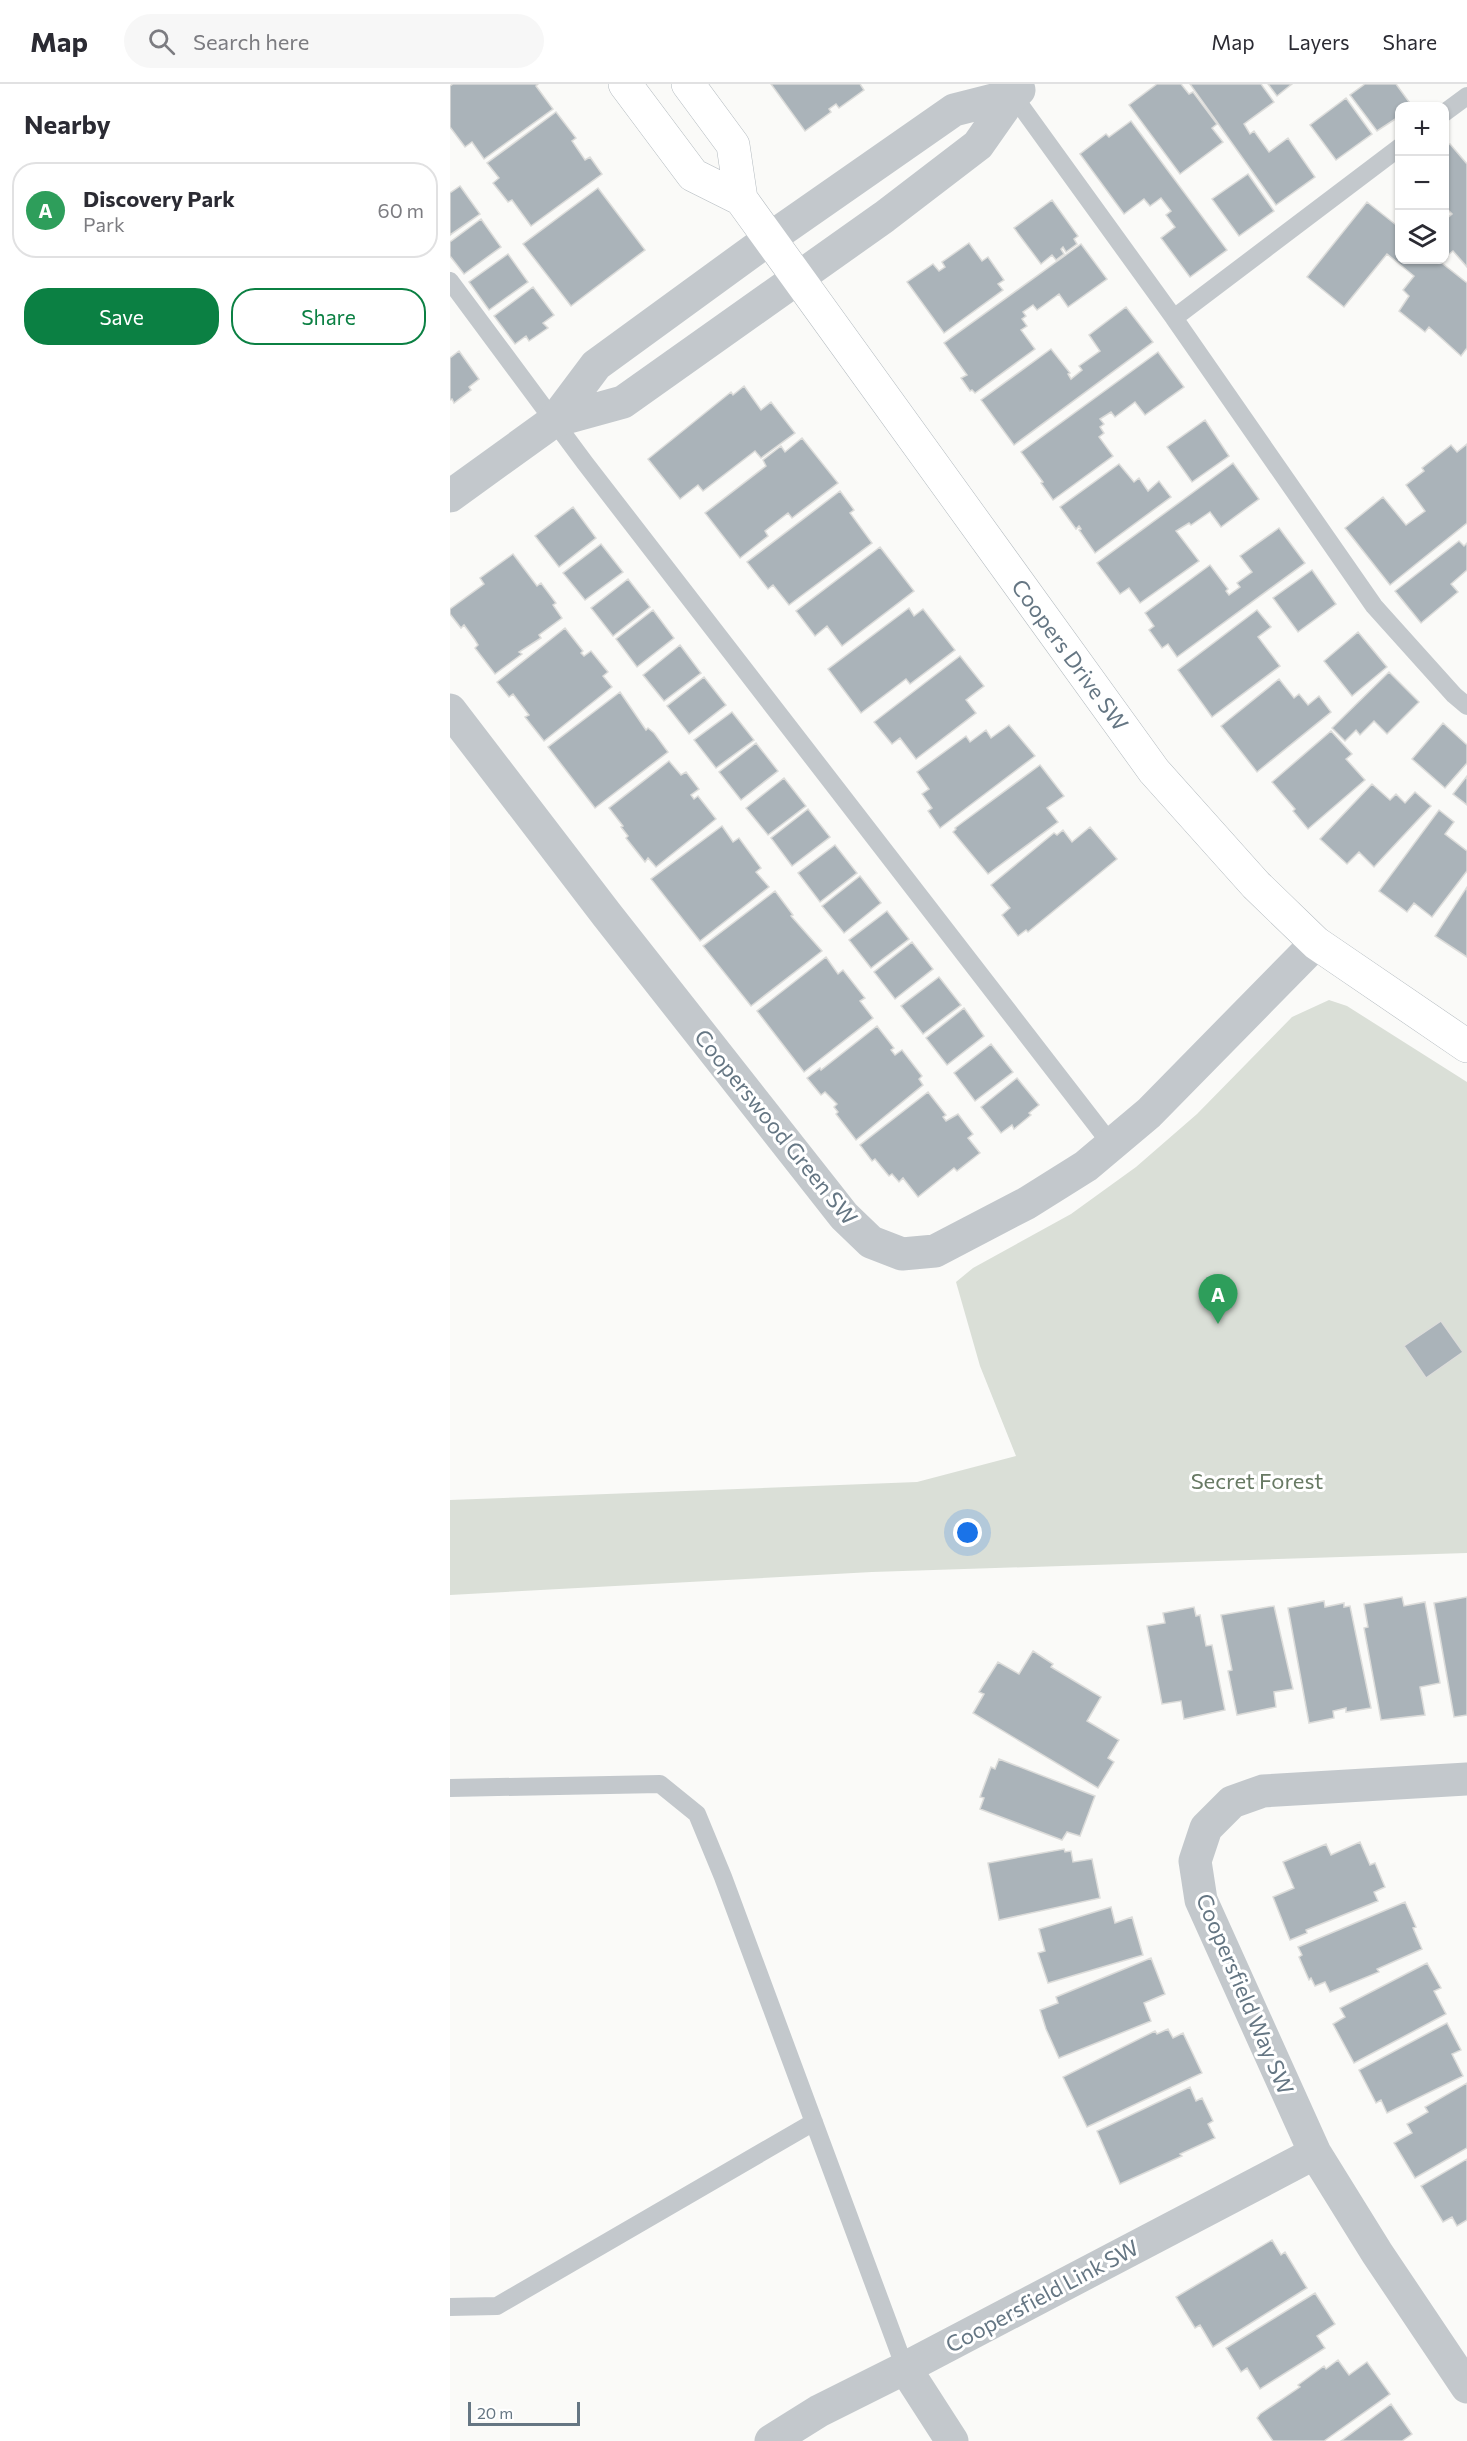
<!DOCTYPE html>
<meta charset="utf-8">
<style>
:root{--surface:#fff;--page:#f7f7f7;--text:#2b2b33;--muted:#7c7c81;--line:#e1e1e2;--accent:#0b8043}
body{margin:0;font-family:Commissioner,sans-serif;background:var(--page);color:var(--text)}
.controls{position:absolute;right:18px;top:18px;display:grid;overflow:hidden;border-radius:12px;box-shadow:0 2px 4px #0004}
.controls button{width:54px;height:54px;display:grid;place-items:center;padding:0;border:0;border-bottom:2px solid var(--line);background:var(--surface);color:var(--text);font:30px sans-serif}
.scale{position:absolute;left:18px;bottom:15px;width:112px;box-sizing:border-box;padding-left:6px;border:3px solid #657683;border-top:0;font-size:16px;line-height:21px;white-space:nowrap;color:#657683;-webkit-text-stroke:4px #fff;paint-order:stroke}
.you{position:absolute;left:518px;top:1449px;width:21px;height:21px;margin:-15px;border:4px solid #fff;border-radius:50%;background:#1a73e8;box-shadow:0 0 0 9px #1a73e833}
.badge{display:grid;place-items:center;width:39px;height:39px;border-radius:50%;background:var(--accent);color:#fff;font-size:20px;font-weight:700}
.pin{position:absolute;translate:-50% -50px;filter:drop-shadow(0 2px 3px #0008)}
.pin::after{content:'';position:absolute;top:32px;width:21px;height:18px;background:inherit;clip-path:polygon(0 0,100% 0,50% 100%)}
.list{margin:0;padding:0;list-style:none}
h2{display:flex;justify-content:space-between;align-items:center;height:78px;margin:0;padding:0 24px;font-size:26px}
h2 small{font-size:20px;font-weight:400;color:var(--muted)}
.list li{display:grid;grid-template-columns:39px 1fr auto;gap:18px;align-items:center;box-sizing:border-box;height:96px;margin:0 12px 12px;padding:0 12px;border:2px solid var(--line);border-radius:24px}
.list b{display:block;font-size:22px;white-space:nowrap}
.list p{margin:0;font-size:20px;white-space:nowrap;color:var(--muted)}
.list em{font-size:20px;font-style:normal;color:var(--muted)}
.actions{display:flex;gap:12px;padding:18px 24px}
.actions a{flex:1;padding:14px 0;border:2px solid var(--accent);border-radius:24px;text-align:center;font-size:21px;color:var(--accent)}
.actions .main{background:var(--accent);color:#fff}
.icon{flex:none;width:33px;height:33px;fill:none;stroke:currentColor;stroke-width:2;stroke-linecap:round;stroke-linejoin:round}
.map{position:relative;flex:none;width:1017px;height:2357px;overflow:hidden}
header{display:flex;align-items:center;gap:36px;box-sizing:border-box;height:84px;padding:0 30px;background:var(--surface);border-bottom:2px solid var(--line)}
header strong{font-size:28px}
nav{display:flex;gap:33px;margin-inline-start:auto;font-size:21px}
.search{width:420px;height:54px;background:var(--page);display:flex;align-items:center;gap:15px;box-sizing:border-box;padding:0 21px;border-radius:33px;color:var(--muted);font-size:22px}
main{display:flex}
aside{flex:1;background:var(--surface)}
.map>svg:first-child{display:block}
</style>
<header>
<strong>Map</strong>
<div class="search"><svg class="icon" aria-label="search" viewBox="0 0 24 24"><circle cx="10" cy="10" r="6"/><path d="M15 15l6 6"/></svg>Search here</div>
<nav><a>Map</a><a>Layers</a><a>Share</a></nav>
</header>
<main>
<aside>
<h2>Nearby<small></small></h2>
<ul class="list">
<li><span class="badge" style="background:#2e9e5b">A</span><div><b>Discovery Park</b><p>Park</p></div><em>60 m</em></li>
</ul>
<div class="actions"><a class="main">Save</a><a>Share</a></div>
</aside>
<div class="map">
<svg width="1017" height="2357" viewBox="0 0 1017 2357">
<rect width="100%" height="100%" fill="#fafaf8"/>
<path fill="#dadfd7" d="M879 916 897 922 1017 998V1469L422 1488 0 1511V1416L467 1398 566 1372 530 1282 506 1198 523 1184 621 1130 686 1083 747 1030 842 933Z"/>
<path fill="#aab3b9" stroke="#dcdcda" stroke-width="1.5" d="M3 0H88L86 2 103 25 34 75 22 58 15 63 0 43V2Z
M321 0H410L414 6 389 24 386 20 379 25 381 28 355 47Z
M707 0H731L739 10 743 8 767 40 762 44 773 58 730 90 679 21Z
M740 0H811L824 18 794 40 800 50 804 47 819 68 838 54 865 93 826 121Z
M818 0H842L827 12Z
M915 0H946L962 22H950V32L927 47 900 11Z
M896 14 922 50 886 76 860 41Z
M106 28 126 54 122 57 135 76 140 73 152 90 81 142 62 116 58 118 43 99 49 94 37 79Z
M681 37 777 166 740 193 711 154 725 143 716 131 721 127 711 114 700 122 694 115 674 130 630 70 656 50 659 53Z
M1000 60 1017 80V183L1003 167 999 170 994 164V137L1002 130 994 122V64Z
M798 90 824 127 789 152 762 115Z
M10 102 30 130 0 151V109Z
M148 104 195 166 121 222 73 160Z
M602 116 628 152 624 155 627 160 616 168 613 163 611 165 614 170 606 176 602 171 591 180 564 144Z
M917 118 950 144V176H988L1017 199V264L1011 272 979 243 975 248 949 227 959 212 953 206 964 192 937 170 894 223 857 193Z
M31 135 51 163 14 190 0 172V158Z
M519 159 532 177 538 173 554 196 548 200 553 206 494 249 457 198 483 180 489 187 495 183 492 178Z
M631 160 657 195 618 223 609 210 587 226 583 221 573 228 576 232 572 235 577 242 571 246 585 265 525 309 522 306 520 307 511 294 517 291 494 259Z
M58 170 78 198 39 226 19 198Z
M83 203 104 231 93 239 98 244 79 257 76 252 65 260 44 232Z
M676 223 703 258 564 361 531 316 601 265 620 289 618 290 621 295 632 286 629 282 650 267 639 251Z
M9 267 29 295 19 303 21 306 4 319 2 315 0 316V274Z
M708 268 734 303 695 331 685 318 665 333 661 328 650 335 654 340 650 343 654 349 649 353 663 372 603 416 591 399 593 398 571 368Z
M294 302 311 326 321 318 345 349 311 374 305 367 253 407 248 401 230 415 198 375 281 308 283 311Z
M755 336 779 372 742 398 717 363Z
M352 354 388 399 342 434 338 429 315 447 318 452 290 474 255 429 316 382 313 376 331 362 335 368Z
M1017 360V439L940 501 895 444 933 413 956 441 975 427 956 401 974 387 972 384 1001 361 1007 368Z
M783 379 809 415 771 443 760 428 741 441 739 439 726 447 749 477 690 519 679 504 670 510 647 479Z
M669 380 684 398 689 394 698 407 709 397 721 413 645 469 629 446 631 445 629 442 626 445 610 423Z
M390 407 404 426 400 429 422 459 339 521 323 501 318 505 297 478Z
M123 423 146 454 109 483 85 452Z
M829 444 855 479 727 573 718 560 712 564 699 546 704 542 695 529 760 481 778 505 776 507 779 511 790 503 787 499 802 488 790 472Z
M1009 457 1014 462 1017 459V486L1001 500 1008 508 971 539 945 507Z
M151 460 173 488 135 516 113 489Z
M430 463 464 507 392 562 377 542 365 552 346 527Z
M63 470 87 502 91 499 106 519 103 521 112 534 89 551 91 554 69 568 72 570 45 590 25 564 28 561 25 556 14 541 11 544 0 530V525L34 500 30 494Z
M862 486 886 520 848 548 823 514Z
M178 495 200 523 163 552 141 524Z
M459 524 464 532 473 525 505 566 460 600 456 595 411 629 378 585Z
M203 526 224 554 187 583 166 555Z
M807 526 821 543 808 553 830 582 762 633 728 586Z
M115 544 133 567 131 569 134 572 141 567 158 588 153 592 162 603 94 657 75 633 79 631 63 610 59 613 47 598Z
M908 548 937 583 902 612 874 577Z
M230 561 251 589 214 617 193 591Z
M510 572 534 602 516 616 526 629 466 675 450 654 442 660 424 638Z
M939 588 969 618 937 650 924 637 910 651 906 646 895 657 882 644Z
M254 593 276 621 239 650 217 622Z
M829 595 844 614 849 610 858 621 869 612 881 628 807 688 771 642Z
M170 608 196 646 198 644 204 649 218 668 145 724 98 663Z
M282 628 304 656 266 684 244 656Z
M993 639 1017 661V679L995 704 962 675Z
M559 641 585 672 490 744 478 727 482 724 472 710 479 705 467 688 516 652 520 658 536 646 541 654Z
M881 647 902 670 896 675 915 696 858 745 843 727 845 725 822 698Z
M306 659 328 687 291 716 269 688Z
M219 677 231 691 236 688 249 705 241 711 244 715 248 712 266 735 206 783 198 774 195 778 176 754 178 752 171 743 173 742 159 724Z
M590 681 614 712 597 724 608 738 538 790 503 748 506 745 505 744Z
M1017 692V721L1003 710Z
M334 694 356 722 318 751 296 724Z
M922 700 940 716 946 710 955 719 965 708 981 722 924 783 909 768 897 780 870 755Z
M358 725 380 753 342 782 321 754Z
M989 726 1004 738 995 750 1017 767V787L982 833 964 819 957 828 929 807Z
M272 742 283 758 289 754 311 784 306 788 319 803 250 857 201 795Z
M640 743 667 775 578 848 576 846 568 852 552 831 560 824 541 801 604 749 607 751 613 746 622 758Z
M385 761 407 789 370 818 348 789Z
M410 792 431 819 394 849 372 822Z
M1017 803V873L985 852Z
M325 807 343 831 341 832 372 867 301 922 253 862Z
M437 827 459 855 421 884 399 856Z
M462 858 483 885 445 915 424 888Z
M376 873 388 890 393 886 415 914 410 917 423 934 354 988 307 927Z
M489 893 511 921 473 950 451 922Z
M514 924 534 952 497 981 476 954Z
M427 942 444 964 441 966 445 971 452 966 472 992 469 995 473 1001 406 1056 386 1030 388 1028 384 1023 387 1020 375 1008 371 1011 357 994 370 984 371 986Z
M541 960 563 988 525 1017 504 989Z
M567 994 589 1021 579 1029 581 1031 564 1045 562 1041 551 1049 531 1023Z
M478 1008 496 1031 493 1033 496 1037 508 1030 523 1050 518 1054 530 1069 507 1087 504 1084 468 1113 453 1094 449 1098 442 1090 439 1092 425 1075 422 1077 410 1061Z
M991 1237 1013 1268 976 1294 954 1262Z
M952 1513 954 1522 975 1518 990 1599 970 1603 975 1631 931 1636 914 1544 918 1543 914 1520Z
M1017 1513V1631L1004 1633 984 1519Z
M874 1517 875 1523 894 1519V1523L900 1522 921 1624 896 1628V1624L883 1627 884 1634 859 1639 838 1524Z
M824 1522 843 1605 824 1608 826 1623 787 1631 778 1587 782 1586 771 1531Z
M744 1523 746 1532 750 1531 756 1562 762 1561 775 1626 734 1635 731 1617 712 1620 697 1542 715 1539 713 1529Z
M583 1567 603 1580 601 1583 651 1613 637 1637 669 1656 658 1674 664 1678 648 1704 523 1629 534 1610 529 1608 548 1578 569 1590Z
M549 1675 645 1712 630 1752 617 1748 612 1756 530 1725 534 1714 530 1713 541 1683 545 1685Z
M910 1758 920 1781 925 1779 935 1803 924 1808 928 1817 856 1846 857 1849 840 1856 823 1813 844 1804 833 1778 876 1760 881 1771Z
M614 1765 615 1768 621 1767 623 1778 642 1775 650 1814 549 1836 538 1779Z
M955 1818 966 1843 963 1844 972 1865 927 1885 929 1888 880 1908 875 1898 865 1902 861 1894 859 1896 849 1873 852 1871 848 1863Z
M661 1823 665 1839 682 1833 693 1871 598 1899 588 1869 595 1867 589 1845Z
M701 1874 715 1910 694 1919 701 1937 609 1974 596 1945 590 1926 608 1919 606 1913Z
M977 1879 991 1904 984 1907 996 1930 904 1979 883 1940 895 1933 890 1924Z
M997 1939 1011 1966 1002 1970 1013 1992 937 2029 931 2016 926 2019 909 1986Z
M718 1945 723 1954 733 1949 752 1989 637 2043 613 1993 705 1947 707 1950Z
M1017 1999V2064L965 2094 944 2059 962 2049 957 2040 978 2028 975 2023Z
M740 2003 746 2017 752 2014 763 2037 758 2040 765 2054 730 2070 732 2072 670 2100 647 2047Z
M1017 2075V2136L1007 2142 1002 2133 993 2138 971 2102Z
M822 2156 831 2171 835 2168 857 2204 763 2263 750 2241 745 2244 726 2213Z
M865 2209 885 2240 867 2252 875 2264 810 2305 797 2284 791 2288 776 2264Z
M888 2276 899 2291 917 2278 940 2310 874 2357H823L807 2334 810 2330 850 2303 848 2301 874 2282 876 2285Z
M941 2320 962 2350 952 2357H891Z"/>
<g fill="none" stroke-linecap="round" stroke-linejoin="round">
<g stroke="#b3babf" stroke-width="34">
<path id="secondary" d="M175 0 243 91 291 115
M238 0 283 61 291 115 704 687 806 801 866 859 1017 962"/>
</g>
<path stroke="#c3c8cc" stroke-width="18" d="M560 7 724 234
M994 29 1017 12
M950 63 724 234 924 522 1004 611 1017 622
M0 197 135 379 661 1060
M0 1704 210 1700 247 1730 273 1793 455 2284
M0 2223 47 2222 364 2038"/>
<path stroke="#c3c8cc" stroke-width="33" d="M104 337 173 318 434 133 528 61 563 11 569 6
M0 412 104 337 146 281 319 155 504 26 563 11
M0 626 157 831 394 1132 421 1158 452 1170 485 1167 577 1119 636 1082 699 1029 866 859
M1017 1695 813 1707 782 1718 756 1744 745 1777 751 1816 865 2069 927 2169 1017 2303
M455 2284 502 2357
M321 2357 369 2327 455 2284 865 2069"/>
<use href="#secondary" stroke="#fff" stroke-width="33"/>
</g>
<g text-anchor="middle" stroke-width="6" stroke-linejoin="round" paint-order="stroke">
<g font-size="22" fill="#657683" stroke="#fff">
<text transform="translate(620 571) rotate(54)" y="8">Coopers Drive SW</text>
<text transform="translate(326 1043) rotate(51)" y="8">Cooperswood Green SW</text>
<text transform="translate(795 1910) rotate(67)" y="8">Coopersfield Way SW</text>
<text transform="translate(592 2212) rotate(-28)" y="8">Coopersfield Link SW</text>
</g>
<g font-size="22" fill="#687a64" stroke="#fff">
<text x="807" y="1405">Secret Forest</text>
</g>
</g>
</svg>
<div class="controls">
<button>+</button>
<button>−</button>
<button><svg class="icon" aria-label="layers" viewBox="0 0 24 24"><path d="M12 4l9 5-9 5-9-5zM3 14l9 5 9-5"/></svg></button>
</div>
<div class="scale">20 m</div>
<div class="you"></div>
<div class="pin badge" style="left:768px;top:1240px;background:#2e9e5b">A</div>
</div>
</main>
